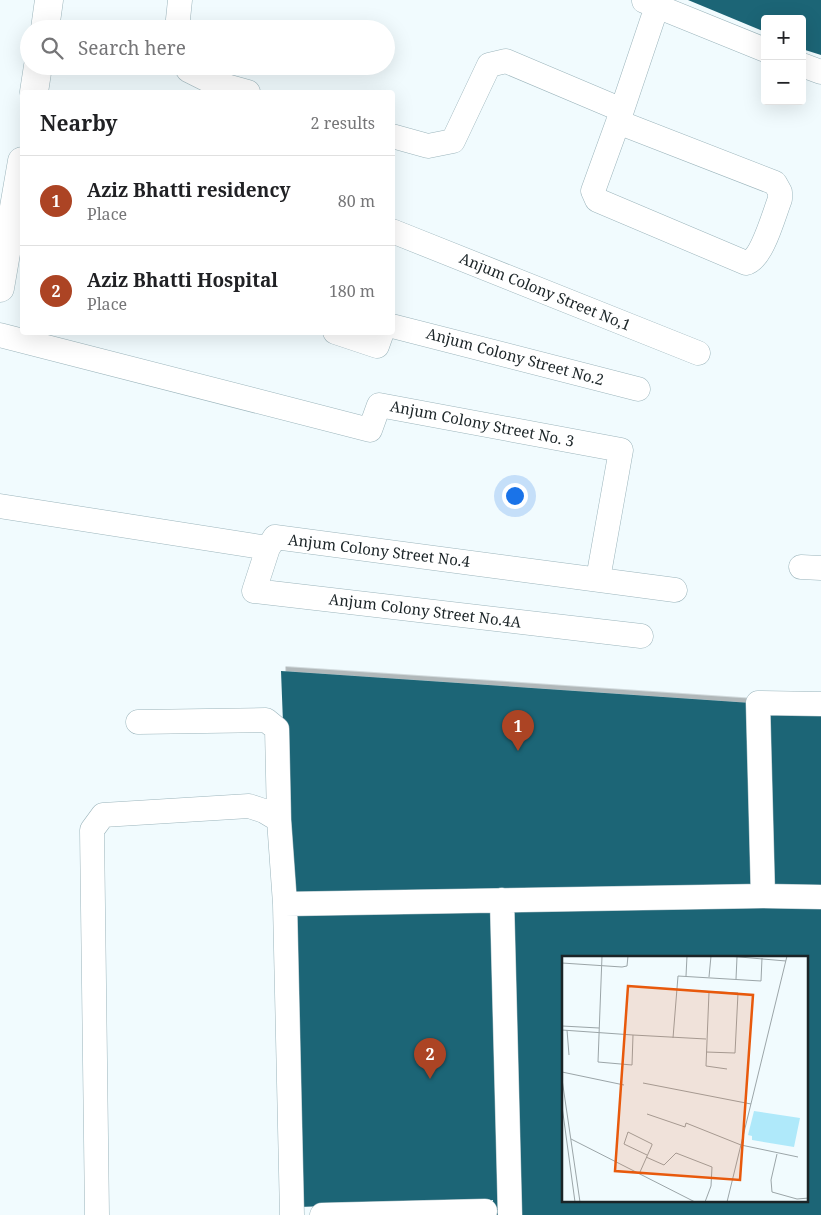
<!DOCTYPE html>
<meta charset="utf-8">
<style>
:root{--surface:#fff;--page:#f6f6f6;--text:#202124;--muted:#757577;--line:#e0e0e0;--accent:#ac4424}
body{margin:0;font-family:"Noto Serif",serif;background:var(--page);color:var(--text)}
.controls{position:absolute;right:15px;top:15px;display:grid;overflow:hidden;border-radius:5px;box-shadow:0 5px 20px #0002}
.controls button{width:45px;height:45px;display:grid;place-items:center;padding:0;border:0;border-bottom:1px solid var(--line);background:var(--surface);color:var(--text);font:25px sans-serif}
.you{position:absolute;left:514px;top:495px;width:18px;height:18px;margin:-12px;border:4px solid #fff;border-radius:50%;background:#1a73e8;box-shadow:0 0 0 8px #1a73e833}
.badge{display:grid;place-items:center;width:32px;height:32px;border-radius:50%;background:var(--accent);color:#fff;font-size:16px;font-weight:700}
.pin{position:absolute;translate:-50% -41px;filter:drop-shadow(0 1px 2px #0008)}
.pin::after{content:'';position:absolute;top:26px;width:18px;height:15px;background:inherit;clip-path:polygon(0 0,100% 0,50% 100%)}
.list{margin:0;padding:0;list-style:none}
h2{display:flex;justify-content:space-between;align-items:center;height:65px;margin:0;padding:0 20px;font-size:21px}
h2 small{font-size:16px;font-weight:400;color:var(--muted)}
.list li{display:grid;grid-template-columns:32px 1fr auto;gap:15px;align-items:center;box-sizing:border-box;height:90px;padding:0 20px;border-top:1px solid var(--line)}
.list b{display:block;font-size:19px;white-space:nowrap}
.list p{margin:0;font-size:16px;white-space:nowrap;color:var(--muted)}
.list em{font-size:16px;font-style:normal;color:var(--muted)}
.icon{flex:none;width:28px;height:28px;fill:none;stroke:currentColor;stroke-width:2;stroke-linecap:round;stroke-linejoin:round}
.map{position:relative;flex:none;width:821px;height:1215px;overflow:hidden}
.search{position:absolute;background:var(--surface);box-shadow:0 5px 20px #0002;left:20px;top:20px;width:375px;height:55px;display:flex;align-items:center;gap:12px;box-sizing:border-box;padding:0 18px;border-radius:28px;color:var(--muted);font-size:19px}
.panel{position:absolute;background:var(--surface);box-shadow:0 5px 20px #0002;left:20px;top:90px;width:375px;height:245px;border-radius:5px}
.map>svg:first-child{display:block}
</style>
<div class="map">
<svg width="821" height="1215" viewBox="0 0 821 1215">
<defs>
<filter id="shadow"><feDropShadow dx="4.5" dy="-4.5" stdDeviation="0" flood-color="#0004"/></filter>
</defs>
<rect width="100%" height="100%" fill="#f1fbfe"/>
<path fill="#1e6576" fill-rule="evenodd" filter="url(#shadow)" d="M688 0H821V55L802 49V19H765V32Z
M281 671 751 703 756 887 294 895 286 800Z
M765 710 821 711V888L773 887Z
M765 907 821 908V1215H492L493 1200 299 1207 292 912ZM564 958H807V1201H564Z"/>
<g fill="none" stroke-linecap="round" stroke-linejoin="round">
<g stroke="#9cb5bc" stroke-width="25">
<path id="minor" d="M644 1 765 50
M177 29 180 0
M802 65 821 72
M186 66 188 70 212 82 248 92
M618 122 775 183 780 192V199C774 214 762 260 746 263L597 200 593 191 618 122 657 6
M392 136 428 146 453 141 489 65 506 61 622 110
M392 231 698 353
M392 326 638 389
M335 332 377 346 382 332
M0 335 370 430 379 405 621 450 598 579
M0 506 268 548 275 537 675 590
M268 548 254 591 641 636
M801 567 821 568
M138 722 266 720 277 729 279 820 285 904 292 1215
M763 896 821 897
M502 900 510 1215
M285 904 763 896 758 703 821 704
M97 1215 92 830 103 815 249 806 264 811 279 820
M322 1215 485 1211"/>
</g>
<g stroke="#9cb5bc" stroke-width="29">
<path id="major" d="M45 29 49 0
M34 92 38 66
M0 288 22 161"/>
</g>
<use href="#minor" stroke="#fff" stroke-width="24"/>
<use href="#major" stroke="#fff" stroke-width="28"/>
</g>
<g text-anchor="middle" stroke-width="5" stroke-linejoin="round" paint-order="stroke">
<g font-size="15" fill="#1b2427" stroke="#fff">
<text transform="translate(545 292) rotate(22)" y="5">Anjum Colony Street No,1</text>
<text transform="translate(515 357) rotate(15)" y="5">Anjum Colony Street No.2</text>
<text transform="translate(482 424) rotate(11)" y="5">Anjum Colony Street No. 3</text>
<text transform="translate(379 551) rotate(7)" y="5">Anjum Colony Street No.4</text>
<text transform="translate(425 611) rotate(7)" y="5">Anjum Colony Street No.4A</text>
</g>
</g>
<g transform="translate(562 956)">
<rect width="246" height="246" fill="#f1fbfe"/>
<path d="M192 155 238 162 232 191 190 184V180L186 179Z" fill="#afe9fa"/>
<path fill="none" stroke="#9ba5a8" stroke-width="1" d="M40 0 36 106 70 109 71 79 144 83M166 0 224 5M0 7 60 11 65 10 66 0M124 20 125 0M147 21 149 0M174 23 175 1M117 34 176 37 173 97 144 96M147 36 144 110 165 113M0 70 37 72M0 74 71 79M5 74 7 99M111 82 116 20 199 25 200 2M0 116 62 129M0 123 18 246M81 127 189 148M0 150 13 246M85 158 123 171 124 167 179 189 236 201M9 183 133 246M215 198 209 224 210 236 235 243 247 242M84 201 102 209 114 197 150 211 149 230 143 246M78 216 90 189V188L66 176 62 188 85 199M165 246 225 0"/>
<path fill="#e8590c" fill-opacity="0.15" stroke="#e8590c" stroke-width="2.5" d="M66 30 191 39 178 224 53 215Z"/>
<rect width="246" height="246" fill="none" stroke="#1b2427" stroke-width="2.5"/>
</g>
</svg>
<div class="controls">
<button>+</button>
<button>−</button>
</div>
<div class="you"></div>
<div class="pin badge" style="left:518px;top:751px">1</div>
<div class="pin badge" style="left:430px;top:1079px">2</div>
<div class="search"><svg class="icon" aria-label="search" viewBox="0 0 24 24"><circle cx="10" cy="10" r="6"/><path d="M15 15l6 6"/></svg>Search here</div>
<section class="panel">
<h2>Nearby<small>2 results</small></h2>
<ul class="list">
<li><span class="badge">1</span><div><b>Aziz Bhatti residency</b><p>Place</p></div><em>80 m</em></li>
<li><span class="badge">2</span><div><b>Aziz Bhatti Hospital</b><p>Place</p></div><em>180 m</em></li>
</ul>
</section>
</div>
